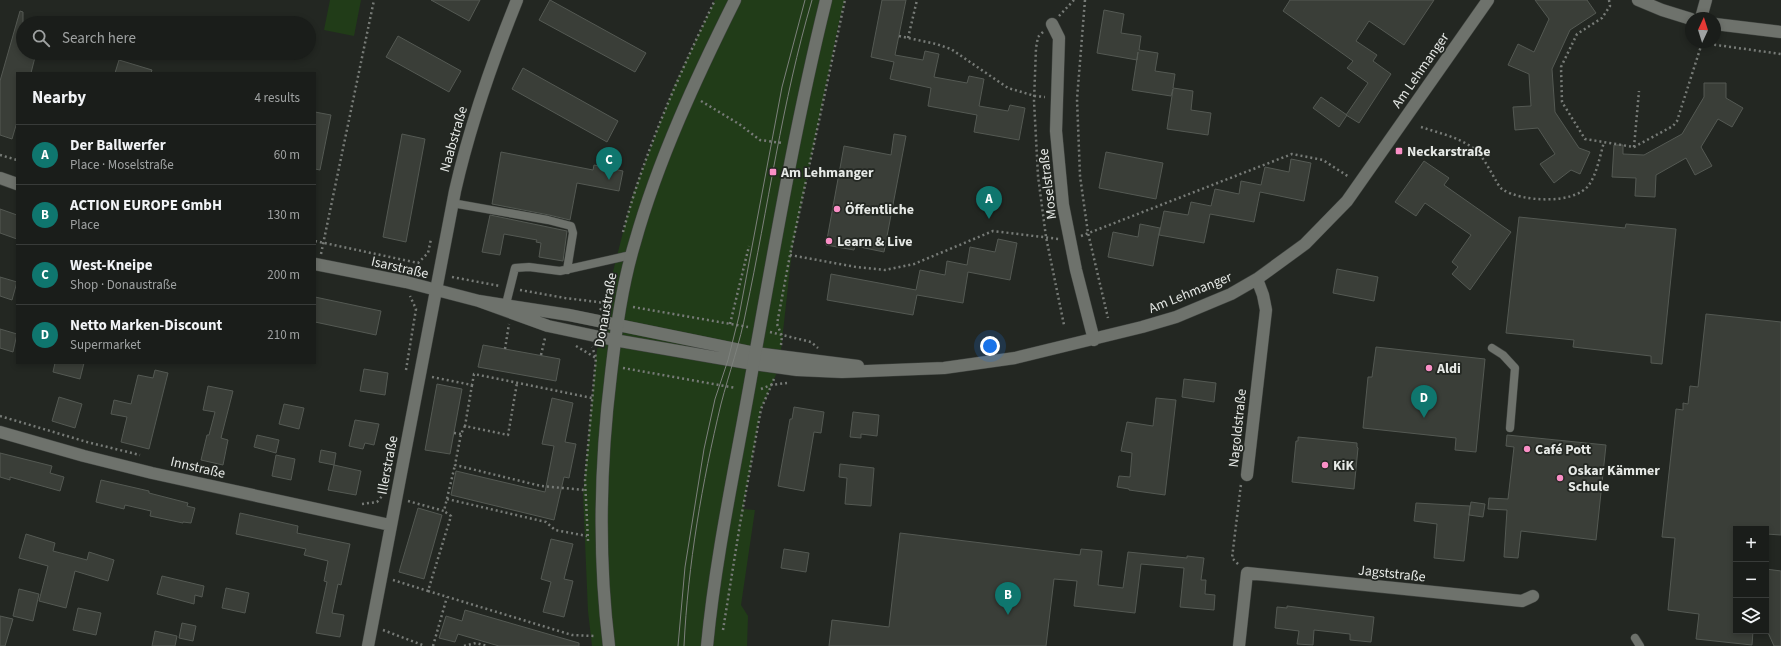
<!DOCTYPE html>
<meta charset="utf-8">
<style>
:root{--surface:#1a1d1a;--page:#272a27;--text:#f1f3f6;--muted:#9fa2a2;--line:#383b39;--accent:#0f766e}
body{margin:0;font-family:"Source Sans 3",sans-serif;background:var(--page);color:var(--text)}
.controls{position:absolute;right:12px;bottom:12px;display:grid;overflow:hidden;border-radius:0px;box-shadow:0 2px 6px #0003}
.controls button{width:36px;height:36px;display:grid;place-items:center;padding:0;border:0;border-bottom:1px solid var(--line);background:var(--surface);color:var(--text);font:20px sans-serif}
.compass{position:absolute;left:1685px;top:12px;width:36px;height:36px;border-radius:50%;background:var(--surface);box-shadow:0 2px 6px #0003;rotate:4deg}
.you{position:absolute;left:990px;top:346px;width:14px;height:14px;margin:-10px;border:3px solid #fff;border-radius:50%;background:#1a73e8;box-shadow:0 0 0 6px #1a73e833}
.badge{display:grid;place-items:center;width:26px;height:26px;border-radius:50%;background:var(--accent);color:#fff;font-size:13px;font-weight:700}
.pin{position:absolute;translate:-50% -33px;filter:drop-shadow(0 1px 2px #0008)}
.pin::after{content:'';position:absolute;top:21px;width:14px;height:12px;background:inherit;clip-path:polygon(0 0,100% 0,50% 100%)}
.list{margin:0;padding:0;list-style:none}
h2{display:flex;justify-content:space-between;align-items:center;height:52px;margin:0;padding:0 16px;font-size:17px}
h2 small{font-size:13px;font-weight:400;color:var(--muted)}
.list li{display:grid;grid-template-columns:26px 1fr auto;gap:12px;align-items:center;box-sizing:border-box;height:60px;padding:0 16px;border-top:1px solid var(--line)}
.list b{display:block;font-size:15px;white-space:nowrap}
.list p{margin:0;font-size:13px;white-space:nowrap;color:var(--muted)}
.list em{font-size:13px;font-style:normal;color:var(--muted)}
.icon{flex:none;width:22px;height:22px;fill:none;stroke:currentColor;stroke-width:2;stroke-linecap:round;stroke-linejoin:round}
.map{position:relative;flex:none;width:1781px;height:646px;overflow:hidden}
.search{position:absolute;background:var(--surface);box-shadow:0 2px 6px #0003;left:16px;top:16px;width:300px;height:44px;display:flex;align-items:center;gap:10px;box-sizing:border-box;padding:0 14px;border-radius:22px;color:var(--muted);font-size:15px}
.panel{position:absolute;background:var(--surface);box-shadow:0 2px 6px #0003;left:16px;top:72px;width:300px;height:292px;border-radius:0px}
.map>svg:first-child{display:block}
</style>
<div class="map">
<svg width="1781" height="646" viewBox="0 0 1781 646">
<rect width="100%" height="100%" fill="#232722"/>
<path fill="#213c18" d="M330 0H361L354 36 324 30Z
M715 0H845L840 18 792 250 779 368 761 409 743 509 755 510 741 605 748 616 747 646H592L588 611 583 494 596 357 605 303 632 197 674 86Z"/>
<path fill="#3a3e38" stroke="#545953" d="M431 0H480L469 21Z
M550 0 646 53 635 72 539 20Z
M882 0H906L895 55 923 60 925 51 939 54 934 77 967 83 969 76 984 79 979 106 1008 111 1010 105 1025 108 1019 140 974 132 977 115 928 106 931 88 890 79 894 62 871 57Z
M1290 0H1434L1404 45 1369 21 1356 41 1377 55 1373 61 1391 74 1359 123 1346 115 1368 83 1347 68 1353 61 1283 11Z
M1535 0H1587L1596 13 1570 30 1552 69 1555 112 1579 148 1590 152 1580 174 1571 170 1554 183 1540 164 1555 154 1538 128 1515 130 1513 107 1531 106 1529 74 1508 65 1518 44 1534 52 1549 19Z
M1104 10 1124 14 1121 33 1141 36 1139 50 1158 53 1155 71 1175 74 1173 88 1193 91 1191 110 1211 113 1208 135 1167 129 1173 89 1171 96 1132 90 1138 52 1137 60 1097 53Z
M20 11 23 12V53H36L31 73H17V122L12 139 0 135V81Z
M398 36 461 71 449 92 386 57Z
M119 60 152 70 151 73H115Z
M523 68 618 121 607 142 512 89Z
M1704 83H1726V98L1743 108 1732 127 1718 119 1701 147 1712 166 1695 175 1686 158 1656 175 1655 197 1635 196 1636 178 1612 177 1614 145H1623V154L1644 155 1682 134 1704 97Z
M1321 97 1347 115 1339 127 1313 108Z
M315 112 331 115 320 170 315 169Z
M402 134 425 139 406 242 383 237Z
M894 134 906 136 884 252 855 246 854 250 826 245 844 146 891 155Z
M501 152 593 170 594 165 623 171 619 191 577 183 570 220 549 215 492 204Z
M1106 152 1163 163 1156 199 1099 188Z
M1291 159 1311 163 1304 201 1260 192 1254 222 1210 214 1204 243 1159 235 1164 211 1188 215 1191 202 1211 206 1215 189 1239 194 1241 181 1261 185 1265 167 1289 172Z
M1424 161 1449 178 1444 185 1511 232 1470 290 1452 274 1458 267 1452 262 1471 235 1425 203 1416 216 1395 202Z
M0 209 17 215V239L0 233Z
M490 215 567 231 563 261 539 257 541 243 536 242 537 240 504 234 500 255 482 252Z
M1519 217 1625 228 1626 224 1676 229 1662 364 1651 363V356L1573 347 1574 340 1506 333Z
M1140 224 1160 228 1153 266 1108 257 1113 232 1138 237Z
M998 239 1017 243 1010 280 968 272 963 303 917 295 913 315 827 300 831 274 916 290 920 270 945 275 947 261 967 265 970 247 995 252Z
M1337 269 1378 277 1374 301 1333 293Z
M0 277 17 282 12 300 0 296Z
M315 297 381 311 376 335 315 322Z
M1706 314 1781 322V535L1766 534V529H1736V631H1753L1752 645 1696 639 1699 614 1668 610 1675 538 1662 537 1676 409 1683 410V403L1688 404 1690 386 1698 387Z
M0 329 17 334 13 352 0 348Z
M483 345 560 359 556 381 478 367Z
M1376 347 1485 359 1476 452 1455 450 1456 438 1363 428 1368 377H1372Z
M55 363H84L80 379 53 372Z
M364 369 388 373 385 395 360 391Z
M155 370 168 373 149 449 121 442 127 417 111 414 114 400 131 404 138 375 153 378Z
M1184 379 1216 383 1214 402 1182 397Z
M437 384 462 389 450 454 425 450Z
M208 386 233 391 221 438 228 440 223 465 201 460 207 435H209L215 412 203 410Z
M59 397 82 404 75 428 52 421Z
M552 398 573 403 565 442 576 444 569 478 564 477 554 520 451 495 456 471 545 492 554 446 542 444Z
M1156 398 1176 400 1165 495 1129 490V489L1117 487 1119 476 1130 477 1132 453 1121 451 1127 422 1153 426Z
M284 404 304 408 299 429 279 424Z
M794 407 824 412 821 433 814 432 804 491 778 486 790 419H792Z
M853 412 879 415 877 436 861 434V438L850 437Z
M355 420 379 424 374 445 365 443 363 449 349 446Z
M257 435 279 440 276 453 254 447Z
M1507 435 1606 445 1596 540 1521 531 1518 558 1504 557 1507 510 1488 509 1489 498 1508 499 1514 447 1506 446Z
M1298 437 1357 443V447L1358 448 1354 489 1292 482 1296 441H1298Z
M321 450 336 453 334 465 319 462Z
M0 453 52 466 50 473 64 477 60 491 10 477V480L0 477Z
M276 455 295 459 291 480 272 476Z
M840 464 874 468 871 506 845 504 847 478 839 477Z
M334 465 361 471 356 495 328 490Z
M101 480 149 491V493L188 503 187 506 195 508 191 523 183 522V523L150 516 151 511 125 505 124 509 96 502Z
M1471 502 1485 504 1483 517 1469 515Z
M1416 503 1470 506 1464 561 1434 558 1437 524 1414 521Z
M418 508 442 515 424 579 399 572Z
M240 513 298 526 297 533 350 544 341 585 338 584 332 613 344 615 340 637 316 633 327 582 324 581 328 561 304 555 306 549 236 534Z
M900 533 1080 555 1081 549 1102 551 1098 585 1123 588 1128 552 1187 558V556L1204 558 1201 580H1206L1205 594 1215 595 1214 610 1180 607 1184 568 1141 564 1135 613 1074 606 1077 581 1054 579 1046 646H829L832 620 889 627Z
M26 534 55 543 53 551 87 560 89 552 114 560 108 581 75 571 66 608 39 601 48 566 19 558Z
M551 539 573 544 564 579 573 581 564 617 543 612 551 582 541 579Z
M784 549 809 553 806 572 781 568Z
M1766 569 1781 571V646H1774L1766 628Z
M162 576 204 586 202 597 195 595 194 604 157 594Z
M226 588 249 593 245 613 222 608Z
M19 589 39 594 33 621 13 616Z
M1287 606 1374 617 1371 642 1350 640V634L1314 630 1313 645 1297 644 1299 631 1275 628 1277 607 1287 608Z
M78 608 101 613 96 635 73 630Z
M465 610 579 643V646H499L458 634 455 642 439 638 446 616 462 621Z
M0 616 13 619 5 646H0Z
M182 623 196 626 193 641 179 638Z
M155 631 177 636 175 646H152Z"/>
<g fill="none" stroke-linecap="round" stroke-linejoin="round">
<g stroke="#404440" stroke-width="9">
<path id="lane" d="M452 203 548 220 571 226 573 233 567 270
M506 304 515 268 529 267 560 271 631 255
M1492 348 1503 355 1515 368 1510 428
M1635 638 1640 646"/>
</g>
<g stroke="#404440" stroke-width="13">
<path id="street" d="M1638 0 1662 10 1691 19
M1701 18 1706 0
M1052 24 1059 38 1056 131 1063 205 1076 270 1094 340
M1715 24 1781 32
M0 178 17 184
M315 264 406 282 479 301 569 315 755 353 858 366
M479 301 548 326 614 340 753 364 797 370 842 372 944 368 1015 358 1142 327 1176 317 1231 294 1257 279 1305 244 1347 201 1488 0
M0 432 84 456 152 473 390 525
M1247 475 1266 310 1263 295 1257 279
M368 646 455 191C470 125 492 62 517 0
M1239 646 1247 573 1522 601 1533 596"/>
</g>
<g stroke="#404440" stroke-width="13">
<path id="secondary" d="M609 646C598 556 600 464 611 374 616 330 622 285 635 242 658 160 697 76 735 0
M707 646C716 552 737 459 753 366 775 244 796 121 826 0"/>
</g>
<path stroke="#777b77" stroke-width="2.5" stroke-dasharray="2 3" stroke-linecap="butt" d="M1085 0 1077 99 1080 176 1088 233 1108 318
M1609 0 1610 6 1602 18 1577 34 1561 67 1562 102 1585 139 1634 147 1673 126 1677 121 1702 43 1781 54
M1059 16 1074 0
M1043 32 1038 37 1036 48 1034 101 1038 176 1046 237 1064 325
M899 36 936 44 951 49 1008 88 1035 96 1045 97
M908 38 917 0
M701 101 739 124 760 140 782 143
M1421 127C1436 132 1453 136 1467 144 1481 152 1487 165 1495 179 1497 182 1499 187 1502 189 1521 202 1574 205 1589 185 1597 173 1600 156 1604 142
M453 140 456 127
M1634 147 1639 91
M0 155 17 160
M623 232C645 150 679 75 715 0
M1081 236 1292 154 1323 160 1349 177
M315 241 418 263 428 253 431 239
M321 254 374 0
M790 255 856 267 885 270 914 264 993 231 1059 239
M452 277 500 286
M520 290 565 298 606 303
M633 307 748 327
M600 310 605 303 612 275
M730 324 749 246
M770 332 811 342 818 348
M781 345 782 336 777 324 790 255 845 0
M576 346 596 358
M505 349 509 324
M541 355 545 338
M623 368 736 388
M406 370 416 309 410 296
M432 377 472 385 474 374 592 398
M472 385 465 426 508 435 517 383
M761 389 771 385 787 383
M0 416 87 442 140 455
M465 426 461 434 455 465 541 486 585 490
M454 433 461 434
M447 499 546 522 555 530 587 536
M408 501 444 511 455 465
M362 504 377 502 383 495
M588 541 585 480 596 357 592 347
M1238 564 1232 558 1241 484
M393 580 428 591 451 516 444 511
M428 591 572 635 595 636
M383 630 425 646
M723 630 740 524 761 409 774 379
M433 646 447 597
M464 646 476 643 487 646"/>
<use href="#lane" stroke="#6e726c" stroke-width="8"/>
<use href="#street" stroke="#6e726c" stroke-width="12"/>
<use href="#secondary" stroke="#6e726c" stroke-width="12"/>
<path stroke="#7d817c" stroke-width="1" d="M678 646 685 567 704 449 715 399 728 360 739 316 782 87 805 0
M684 646C688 564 702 483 721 404 729 373 740 343 746 311 768 208 782 102 812 0"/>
</g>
<g fill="#fa8fc6" stroke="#232722" stroke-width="1.5">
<rect x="1395" y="147" width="8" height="8" rx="2"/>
<rect x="769" y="168" width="8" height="8" rx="2"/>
<circle cx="837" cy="209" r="4"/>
<circle cx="829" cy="241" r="4"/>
<circle cx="1429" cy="368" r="4"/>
<circle cx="1527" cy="449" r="4"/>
<circle cx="1325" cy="465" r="4"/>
<circle cx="1560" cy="478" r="4"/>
</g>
<g text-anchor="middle" stroke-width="3.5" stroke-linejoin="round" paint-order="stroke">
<g font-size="14" fill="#e6e9e6" stroke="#232722">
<text transform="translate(1420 70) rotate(-55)" y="5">Am Lehmanger</text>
<text transform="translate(453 139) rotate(-74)" y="5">Naabstraße</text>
<text transform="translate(1047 184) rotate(-97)" y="5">Moselstraße</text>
<text transform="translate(400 267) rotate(13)" y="5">Isarstraße</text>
<text transform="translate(1190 292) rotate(-22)" y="5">Am Lehmanger</text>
<text transform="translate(605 310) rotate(-80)" y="5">Donaustraße</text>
<text transform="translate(1237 428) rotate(-84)" y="5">Nagoldstraße</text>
<text transform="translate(387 465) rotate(-79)" y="5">Illerstraße</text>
<text transform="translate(198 467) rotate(13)" y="5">Innstraße</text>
<text transform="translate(1392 573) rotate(6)" y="5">Jagststraße</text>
</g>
<g font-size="14" font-weight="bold" fill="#e6e9e6" stroke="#232722" text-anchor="start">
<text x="1407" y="156">Neckarstraße</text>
<text x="781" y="177">Am Lehmanger</text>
<text x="845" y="214">Öffentliche</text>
<text x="837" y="246">Learn &amp; Live</text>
<text x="1437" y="373">Aldi</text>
<text x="1535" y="454">Café Pott</text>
<text x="1333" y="470">KiK</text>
<text x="1568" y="475">Oskar Kämmer<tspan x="1568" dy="16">Schule</tspan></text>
</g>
</g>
</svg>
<div class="controls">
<button>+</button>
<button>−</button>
<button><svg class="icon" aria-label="layers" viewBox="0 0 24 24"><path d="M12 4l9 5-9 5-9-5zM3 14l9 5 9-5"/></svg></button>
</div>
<svg class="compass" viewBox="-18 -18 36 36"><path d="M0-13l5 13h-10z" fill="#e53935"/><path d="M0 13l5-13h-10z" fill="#9fa2a2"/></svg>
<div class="you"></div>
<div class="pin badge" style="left:989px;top:219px">A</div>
<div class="pin badge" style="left:1008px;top:615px">B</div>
<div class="pin badge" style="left:609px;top:180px">C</div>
<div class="pin badge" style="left:1424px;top:418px">D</div>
<div class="search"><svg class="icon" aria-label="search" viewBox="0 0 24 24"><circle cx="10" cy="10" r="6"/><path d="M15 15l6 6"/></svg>Search here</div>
<section class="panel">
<h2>Nearby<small>4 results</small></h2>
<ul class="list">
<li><span class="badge">A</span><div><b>Der Ballwerfer</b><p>Place · Moselstraße</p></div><em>60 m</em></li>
<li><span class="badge">B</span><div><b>ACTION EUROPE GmbH</b><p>Place</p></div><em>130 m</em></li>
<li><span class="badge">C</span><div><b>West-Kneipe</b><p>Shop · Donaustraße</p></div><em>200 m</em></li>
<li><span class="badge">D</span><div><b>Netto Marken-Discount</b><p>Supermarket</p></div><em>210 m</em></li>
</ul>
</section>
</div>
